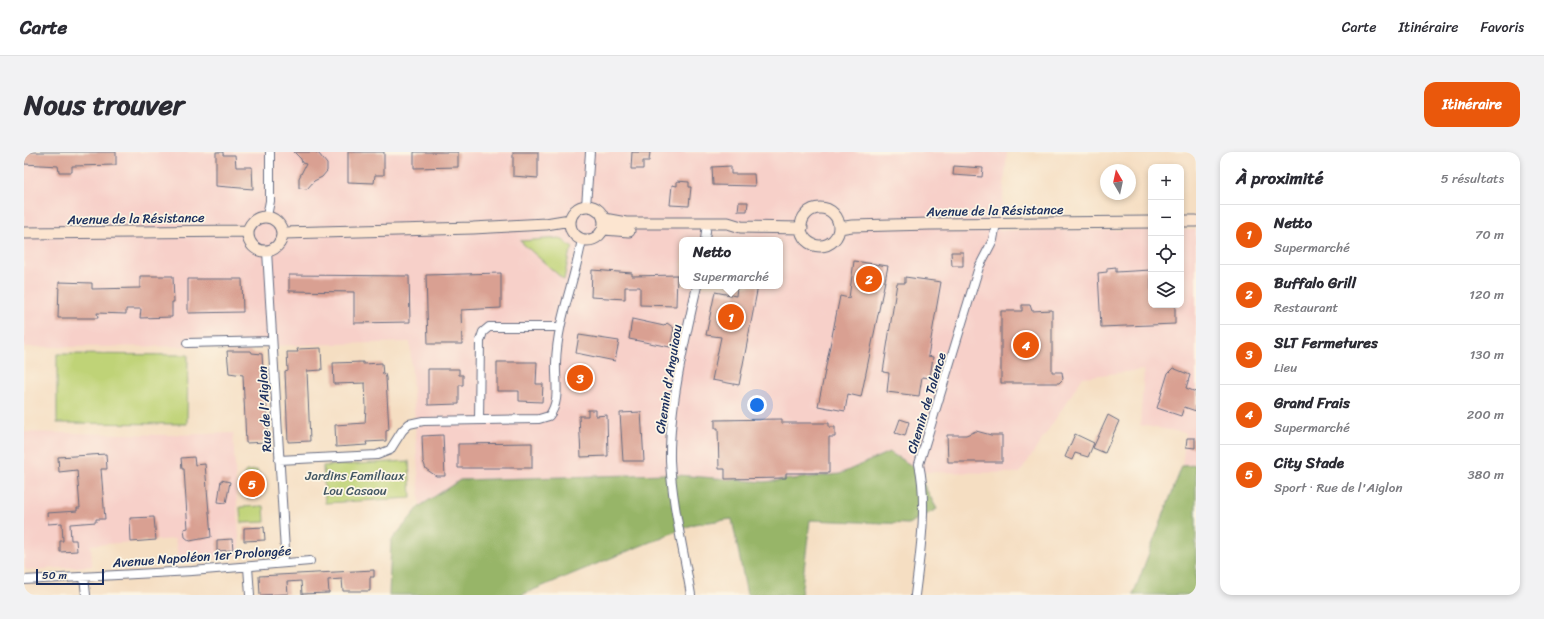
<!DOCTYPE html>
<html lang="fr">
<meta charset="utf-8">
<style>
:root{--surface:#fff;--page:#f2f2f3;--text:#2b2b33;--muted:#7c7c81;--line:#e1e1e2;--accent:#ea580c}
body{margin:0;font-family:Sriracha,sans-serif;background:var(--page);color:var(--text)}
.controls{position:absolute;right:12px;top:12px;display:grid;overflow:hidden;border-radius:8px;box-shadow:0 2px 6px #0003}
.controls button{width:36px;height:36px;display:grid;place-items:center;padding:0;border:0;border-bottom:1px solid var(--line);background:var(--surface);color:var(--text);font:20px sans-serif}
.compass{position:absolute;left:1076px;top:12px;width:36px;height:36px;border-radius:50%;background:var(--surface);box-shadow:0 2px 6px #0003;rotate:351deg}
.scale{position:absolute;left:12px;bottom:10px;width:68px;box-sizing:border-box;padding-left:4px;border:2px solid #1b2f5e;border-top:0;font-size:11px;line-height:14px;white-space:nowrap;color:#1b2f5e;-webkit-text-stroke:3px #fcf5e5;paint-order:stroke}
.you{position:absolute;left:733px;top:253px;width:14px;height:14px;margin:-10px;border:3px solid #fff;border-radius:50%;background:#1a73e8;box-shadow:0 0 0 6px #1a73e833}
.badge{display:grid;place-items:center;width:26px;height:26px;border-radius:50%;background:var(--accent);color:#fff;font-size:13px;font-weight:700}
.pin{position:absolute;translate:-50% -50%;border:2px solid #fff;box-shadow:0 1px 4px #0006}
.popup{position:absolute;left:655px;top:85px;width:104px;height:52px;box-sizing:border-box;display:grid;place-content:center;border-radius:8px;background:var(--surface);filter:drop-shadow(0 1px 3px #0005);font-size:13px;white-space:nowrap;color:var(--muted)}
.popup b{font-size:15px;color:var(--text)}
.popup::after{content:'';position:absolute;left:50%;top:100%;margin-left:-8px;border:8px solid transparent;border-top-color:var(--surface)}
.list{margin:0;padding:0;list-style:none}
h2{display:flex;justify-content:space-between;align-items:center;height:52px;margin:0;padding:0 16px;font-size:17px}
h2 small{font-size:13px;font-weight:400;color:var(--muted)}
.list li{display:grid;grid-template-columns:26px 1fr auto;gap:12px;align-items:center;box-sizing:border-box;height:60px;padding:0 16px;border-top:1px solid var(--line)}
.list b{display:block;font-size:15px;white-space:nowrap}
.list p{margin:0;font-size:13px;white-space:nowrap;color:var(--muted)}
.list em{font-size:13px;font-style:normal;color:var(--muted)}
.icon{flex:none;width:22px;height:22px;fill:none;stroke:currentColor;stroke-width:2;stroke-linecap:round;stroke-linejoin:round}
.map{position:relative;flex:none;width:1172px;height:443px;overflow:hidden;border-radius:12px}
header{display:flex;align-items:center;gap:24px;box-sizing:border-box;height:56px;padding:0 20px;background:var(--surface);border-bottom:1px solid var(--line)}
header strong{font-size:19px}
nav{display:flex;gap:22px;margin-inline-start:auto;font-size:14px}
.intro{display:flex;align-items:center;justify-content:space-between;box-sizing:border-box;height:96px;padding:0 24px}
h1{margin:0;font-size:28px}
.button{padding:10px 18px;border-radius:12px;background:var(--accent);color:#fff;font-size:14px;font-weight:700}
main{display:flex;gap:24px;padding:0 24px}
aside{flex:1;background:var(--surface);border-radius:12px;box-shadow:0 2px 6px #0003}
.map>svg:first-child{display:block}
</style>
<header>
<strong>Carte</strong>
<nav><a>Carte</a><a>Itinéraire</a><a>Favoris</a></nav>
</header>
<div class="intro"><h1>Nous trouver</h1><a class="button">Itinéraire</a></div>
<main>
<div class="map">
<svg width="1172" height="443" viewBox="0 0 1172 443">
<rect width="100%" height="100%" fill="#fcf5e5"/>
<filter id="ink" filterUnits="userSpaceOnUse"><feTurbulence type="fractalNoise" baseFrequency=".025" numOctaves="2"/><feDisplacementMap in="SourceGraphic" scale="8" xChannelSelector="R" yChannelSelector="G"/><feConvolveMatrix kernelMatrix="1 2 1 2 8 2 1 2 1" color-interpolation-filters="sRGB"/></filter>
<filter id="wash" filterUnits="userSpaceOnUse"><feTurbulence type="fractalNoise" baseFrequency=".012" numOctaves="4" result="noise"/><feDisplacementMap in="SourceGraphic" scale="16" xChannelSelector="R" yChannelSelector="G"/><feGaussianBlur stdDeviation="0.9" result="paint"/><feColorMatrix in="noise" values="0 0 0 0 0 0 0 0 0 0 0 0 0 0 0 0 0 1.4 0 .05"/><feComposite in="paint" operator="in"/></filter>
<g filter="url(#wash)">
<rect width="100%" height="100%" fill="#f5dec2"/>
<path fill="#f7d0c9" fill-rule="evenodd" d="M0 0H983L976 78H1127V153H1157V78H1172V313L1158 314 1162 281 1116 273 1120 218 1059 225 996 321 893 320 740 330 641 322 436 328 396 354 386 190 240 194 0 195ZM658 88H756V134H658Z
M0 280 145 283 209 281 216 404 155 408 151 387 67 393 68 414 2 418 0 413Z"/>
<path fill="#bfd377" stroke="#6d816a" d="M536 86 549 96 545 103 540 128 496 89Z
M33 202 164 203 163 272 33 271Z
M385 309 387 346 301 351 299 314Z
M233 318C237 324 239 339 235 345L224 346 221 342 220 322 222 319Z
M240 354 241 370 217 371 216 355Z"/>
<path fill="#97b568" stroke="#597263" d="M865 300 890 315 913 357 884 372 786 368 777 443H723L708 367 670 372 497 443H365L367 389 396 354 436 328 641 322 740 330 816 322Z
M1172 313V443H1109L1158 314Z"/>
<g id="blocks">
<path fill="#d9a092" d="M0 0H92V13L48 14V20H35L34 14 0 12Z
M192 0H199V3H211L212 15H228L229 37 192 34Z
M270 0H291L295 2 303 12V19L298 25 290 29 283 37 275 36V26L282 12 278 11 277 7Z
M324 0H360V23H351L350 31 324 30Z
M390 0H434V15L390 16Z
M489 0H514V26L489 24Z
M608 0H626L625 9H619V17H607Z
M707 14V22H730L731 34 689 33 688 15Z
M930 14 959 16 958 25 929 23Z
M653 29 665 30V35H667L665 54 646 53 648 33 653 34Z
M715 50H724L723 59H714Z
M927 100H939V114H928Z
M830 109 864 114 837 245 824 242 821 259 794 254 816 144 825 146Z
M1092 115V120L1127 118V153H1151V172L1077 175 1074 121 1083 120V116Z
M568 118 608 121V124L653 123 652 154 616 153V135H601V147L567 145Z
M477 121V156L437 158 438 192H404L402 123Z
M265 123 385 124 386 170 330 171V140L265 139Z
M116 124H149L150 150H148V165L116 166 117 157H102V162L73 161 74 166H34L35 130 68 131V137L116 136Z
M881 125 917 130 904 204 909 205 906 226 898 225 895 244 863 240 865 221 859 220 873 131H881Z
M164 127H218L219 160 164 161Z
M713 134H734L715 233 688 228 697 185 682 183 691 140 712 144Z
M998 153H1006L1008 159 1028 158V220H1038L1039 227 1035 231H977V159H998Z
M608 167 640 174 643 171 650 176 646 195 605 187Z
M555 183 595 189 591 209 552 201Z
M297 196 298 218 283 219 286 289 264 290 261 220 264 219 263 200H274L273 197Z
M203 199H227L228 201 238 202 239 220H241L244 290 222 291 219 223 205 221Z
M339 210V212L358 211 359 223 361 222 362 226 365 278 362 279V289L342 290 343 293 312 295 311 273 341 271 342 256 341 231 310 232 309 211Z
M473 210H513L512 232H519L518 250 495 249V239H473Z
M559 214 564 229 551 233 548 222 552 221 551 217Z
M1149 216 1166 223 1162 236 1172 240V259L1160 255 1157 264 1133 256 1144 221Z
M404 217H435V223H439V233H435V252L404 253Z
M564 258H572V264L583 263 584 304 557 305 555 264H564Z
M617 260 620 309H599L596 261Z
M1084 263 1095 269 1081 301 1069 296Z
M758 267V271H805V275H811V285H805V321H762V326L701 327V317H695L694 276H691V268Z
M876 267 885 270 881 284 871 281Z
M952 279 967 283H978V310H924L923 283H942Z
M1051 282 1070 291 1064 305 1051 301 1048 308 1041 305Z
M419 283 421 324H412L402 317 399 309 398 284Z
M1163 286H1171V296L1162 295Z
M508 291V316H434V292Z
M82 302 83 317H77L81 367H72V370L46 372 47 388H52L53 399 36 400V389H39L38 371 24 372 23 361 53 359V356H56L53 318 35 320 34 305Z
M170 305 171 313 181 312 187 385 166 389 161 385 160 377 164 376 163 364 160 317H158L157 306Z
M197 328 206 330 202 351 194 350Z
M130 365 132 388 107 390 106 366Z
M240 375 241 388 220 389V376Z
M208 387 209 398 193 399V388Z
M350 418V425H346V439H319L318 427 304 428 305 441 278 442 277 429 263 430 264 442 236 443 235 424Z"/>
</g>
</g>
<g filter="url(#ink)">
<use href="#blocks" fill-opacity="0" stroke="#676c81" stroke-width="1"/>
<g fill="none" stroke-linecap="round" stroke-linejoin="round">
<g stroke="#676c81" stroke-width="10">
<path id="minor" d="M562 54 566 0
M243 64 246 49V0
M681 88 682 79
M243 99 261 399 258 408 254 411
M163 191 248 189
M455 268 456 189 459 180 465 175H536
M255 308 353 303 366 298 378 279 385 272 399 269 515 267 525 264C537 249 531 229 532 211 533 168 551 129 558 87
M224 415 226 443
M60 425 62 443
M0 428 168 419 286 409
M667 443C660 399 648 353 646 308 645 254 661 187 673 134
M891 443C896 402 904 353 895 312L955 115 969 88 972 71"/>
</g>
<g stroke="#676c81" stroke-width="13">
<path id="secondary" d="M546 71a17 17 0 1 1 34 0a17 17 0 1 1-34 0Z
M777 75a19 19 0 1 1 38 0a19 19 0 1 1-38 0Z
M224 82a17 17 0 1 1 34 0a17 17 0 1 1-34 0Z
M580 67 602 71H704L717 75 778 76
M1157 69H1172
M815 76 828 74 906 72 1127 70
M580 77 605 79
M0 81 224 79
M259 81 449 76 522 72 546 68"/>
</g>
<use href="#minor" stroke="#fff" stroke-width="8"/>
<use href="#secondary" stroke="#fce5d0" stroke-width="11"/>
</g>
</g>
<g text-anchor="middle" stroke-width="3.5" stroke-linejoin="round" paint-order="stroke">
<g font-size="13" fill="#1b2f5e" stroke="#fcf5e5">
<text transform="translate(971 58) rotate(-1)" y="5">Avenue de la Résistance</text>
<text transform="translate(112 66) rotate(-1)" y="5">Avenue de la Résistance</text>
<text transform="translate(644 227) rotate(-81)" y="5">Chemin d'Anguiaou</text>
<text transform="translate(902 251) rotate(-73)" y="5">Chemin de Talence</text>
<text transform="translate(240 257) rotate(-93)" y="5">Rue de l'Aiglon</text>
<text transform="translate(178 404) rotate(-4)" y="5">Avenue Napoléon 1er Prolongée</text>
</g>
<g font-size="13" fill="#445864" stroke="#fcf5e5">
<text x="331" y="328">Jardins Familiaux<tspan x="331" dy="15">Lou Casaou</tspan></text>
</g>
</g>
</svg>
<div class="controls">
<button>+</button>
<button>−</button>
<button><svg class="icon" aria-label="locate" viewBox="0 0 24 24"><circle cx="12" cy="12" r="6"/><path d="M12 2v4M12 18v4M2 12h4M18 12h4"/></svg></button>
<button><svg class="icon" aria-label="layers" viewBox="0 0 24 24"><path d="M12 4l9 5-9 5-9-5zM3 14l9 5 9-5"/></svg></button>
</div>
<svg class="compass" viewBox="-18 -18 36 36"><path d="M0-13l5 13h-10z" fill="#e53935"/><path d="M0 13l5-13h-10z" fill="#7c7c81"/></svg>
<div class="scale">50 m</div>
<div class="you"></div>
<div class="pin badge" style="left:707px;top:165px">1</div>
<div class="popup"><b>Netto</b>Supermarché</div>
<div class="pin badge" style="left:845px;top:127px">2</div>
<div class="pin badge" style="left:556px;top:226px">3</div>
<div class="pin badge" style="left:1002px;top:193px">4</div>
<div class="pin badge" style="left:228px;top:332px">5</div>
</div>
<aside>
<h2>À proximité<small>5 résultats</small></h2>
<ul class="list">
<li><span class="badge">1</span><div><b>Netto</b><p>Supermarché</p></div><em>70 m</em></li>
<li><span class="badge">2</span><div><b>Buffalo Grill</b><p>Restaurant</p></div><em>120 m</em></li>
<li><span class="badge">3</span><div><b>SLT Fermetures</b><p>Lieu</p></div><em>130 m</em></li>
<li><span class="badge">4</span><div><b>Grand Frais</b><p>Supermarché</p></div><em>200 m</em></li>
<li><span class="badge">5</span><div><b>City Stade</b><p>Sport · Rue de l'Aiglon</p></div><em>380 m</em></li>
</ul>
</aside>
</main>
